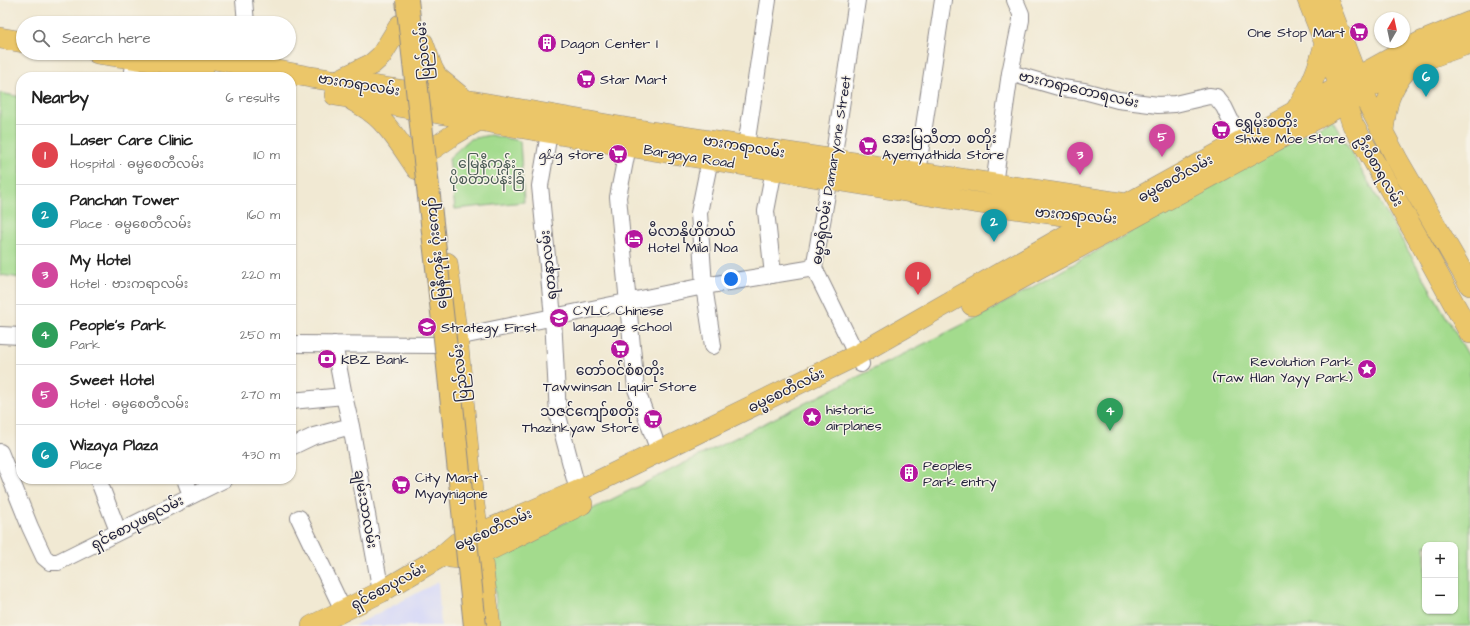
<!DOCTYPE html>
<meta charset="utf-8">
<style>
:root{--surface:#fff;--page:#f6f6f6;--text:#222;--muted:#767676;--line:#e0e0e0;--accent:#1a73e8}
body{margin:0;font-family:"Architects Daughter","Noto Sans Myanmar",sans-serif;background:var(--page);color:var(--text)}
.controls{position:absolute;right:12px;bottom:12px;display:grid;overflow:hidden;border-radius:8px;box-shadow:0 1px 3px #0004}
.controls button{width:36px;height:36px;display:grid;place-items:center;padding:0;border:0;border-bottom:1px solid var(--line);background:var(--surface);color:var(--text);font:20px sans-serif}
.compass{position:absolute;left:1374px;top:12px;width:36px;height:36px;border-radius:50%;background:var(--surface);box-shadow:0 1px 3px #0004;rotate:9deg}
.you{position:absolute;left:731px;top:279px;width:14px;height:14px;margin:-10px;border:3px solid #fff;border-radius:50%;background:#1a73e8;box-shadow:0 0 0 6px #1a73e833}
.badge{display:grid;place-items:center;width:26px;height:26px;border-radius:50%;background:var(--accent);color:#fff;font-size:13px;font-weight:700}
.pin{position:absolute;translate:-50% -33px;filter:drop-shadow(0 1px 2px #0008)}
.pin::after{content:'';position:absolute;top:21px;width:14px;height:12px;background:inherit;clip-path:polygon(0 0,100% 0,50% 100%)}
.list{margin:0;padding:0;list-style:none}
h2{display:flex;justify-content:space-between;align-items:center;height:52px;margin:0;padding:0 16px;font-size:17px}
h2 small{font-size:13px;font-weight:400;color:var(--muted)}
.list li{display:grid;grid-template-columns:26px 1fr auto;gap:12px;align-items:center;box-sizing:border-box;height:60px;padding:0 16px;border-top:1px solid var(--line)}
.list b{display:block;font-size:15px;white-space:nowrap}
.list p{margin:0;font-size:13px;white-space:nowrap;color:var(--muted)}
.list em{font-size:13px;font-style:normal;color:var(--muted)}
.icon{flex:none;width:22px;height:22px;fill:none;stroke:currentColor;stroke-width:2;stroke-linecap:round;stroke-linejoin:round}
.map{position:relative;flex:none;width:1470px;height:626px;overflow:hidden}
.search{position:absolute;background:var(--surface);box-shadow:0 1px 3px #0004;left:16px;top:16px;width:280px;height:44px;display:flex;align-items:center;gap:10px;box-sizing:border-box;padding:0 14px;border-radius:22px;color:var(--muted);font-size:15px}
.panel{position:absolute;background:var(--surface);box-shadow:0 1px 3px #0004;left:16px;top:72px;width:280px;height:412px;border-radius:16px}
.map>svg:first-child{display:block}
</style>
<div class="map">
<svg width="1470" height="626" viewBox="0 0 1470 626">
<rect width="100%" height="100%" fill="#f7f3e8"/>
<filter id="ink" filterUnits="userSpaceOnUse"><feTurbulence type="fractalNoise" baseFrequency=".025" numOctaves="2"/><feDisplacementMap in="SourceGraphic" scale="8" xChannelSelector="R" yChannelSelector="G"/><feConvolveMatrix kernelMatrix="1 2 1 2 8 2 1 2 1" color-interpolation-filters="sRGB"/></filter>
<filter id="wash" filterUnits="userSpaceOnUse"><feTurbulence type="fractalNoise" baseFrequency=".012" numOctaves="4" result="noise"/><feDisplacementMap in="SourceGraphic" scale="16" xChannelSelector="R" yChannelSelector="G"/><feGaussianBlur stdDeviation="0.9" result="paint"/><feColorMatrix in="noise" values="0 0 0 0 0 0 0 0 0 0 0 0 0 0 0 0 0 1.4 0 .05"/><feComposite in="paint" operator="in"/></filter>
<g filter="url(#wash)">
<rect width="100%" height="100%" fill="#f1e9d3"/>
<path fill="#d6d8f8" d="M438 582 441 626H354Z"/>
<path fill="#a3db8d" stroke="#627e64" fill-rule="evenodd" d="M0 93 21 97V278L0 275Z
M1332 119 1470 358V626H498L492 559 988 312ZM1425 545H1455V611H1425Z
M490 135 520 141 524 202 455 209 449 158 470 139Z"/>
</g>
<g filter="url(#ink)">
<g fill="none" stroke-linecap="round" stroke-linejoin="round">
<g stroke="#8a8687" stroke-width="18">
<path id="minor" d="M244 0 246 23
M857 0 833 160 814 268 861 364
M248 53V77
M1010 73 1062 88 1084 91 1118 100 1158 105 1175 104 1209 96 1216 97 1224 107 1241 142
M132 77 136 53
M549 133 540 186 553 317 558 416 578 491
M628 146 618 197 636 389 659 451
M746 146 768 0
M710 159 699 213 704 286 713 346
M917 173 943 0
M994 184 1010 73 1021 20V14L1015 0
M773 275 766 211 774 169
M0 335 21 336
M457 337 704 286 814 268
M291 344 438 345
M334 344 344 396 351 426 381 592
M291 401 344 396
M291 447 314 436 351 426
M0 452 30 527 44 557 50 562H58L225 479
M98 479 118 531
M185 479 191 495
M299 518 343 610"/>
</g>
<g stroke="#8a8687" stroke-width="22">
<path id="major" d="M1308 0 1325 43 1353 125 1419 240 1470 333
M1327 0 1362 92 1398 161 1470 285
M0 38 23 42
M423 43 432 68 437 77 465 100
M97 53 160 62 203 70
M183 53 310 77 465 100 631 129 1127 204
M339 80 372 64 381 56 400 25
M335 95 628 146 972 202 1063 215 1100 219
M354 101C359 104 365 107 370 111 388 123 405 151 417 169
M1296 110C1311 89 1319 68 1325 43
M1383 131C1386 105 1388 91 1406 70
M434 148 453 135 479 120
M447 263 457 337 472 491 481 554 490 626
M972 305 1334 109C1359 94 1383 78 1409 66 1429 57 1450 50 1470 43
M450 557 459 558 481 554 582 504
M312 626 381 592 442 556 457 543 578 491 857 355 1067 235 1127 204 1421 42 1470 22"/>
</g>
<use href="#minor" stroke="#fff" stroke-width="16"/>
<use href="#major" stroke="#ebc669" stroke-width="21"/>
<g stroke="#8a8687" stroke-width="24" stroke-linecap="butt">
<path id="highway-bridge" d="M407 0 447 357 475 626"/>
</g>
<use href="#highway-bridge" stroke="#ebc669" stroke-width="22"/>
</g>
</g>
<defs>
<g id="supermarket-disc" transform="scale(1)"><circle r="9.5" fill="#b5179e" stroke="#f7f3e8"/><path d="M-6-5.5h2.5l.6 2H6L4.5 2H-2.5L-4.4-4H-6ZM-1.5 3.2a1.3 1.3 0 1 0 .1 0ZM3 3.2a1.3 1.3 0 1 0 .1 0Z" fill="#fff"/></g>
<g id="building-disc" transform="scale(1)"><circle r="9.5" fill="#b5179e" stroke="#f7f3e8"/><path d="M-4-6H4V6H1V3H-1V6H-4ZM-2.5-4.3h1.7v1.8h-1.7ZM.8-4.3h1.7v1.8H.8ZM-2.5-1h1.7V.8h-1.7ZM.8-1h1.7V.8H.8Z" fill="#fff"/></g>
<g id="hotel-disc" transform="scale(1)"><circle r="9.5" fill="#b5179e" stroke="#f7f3e8"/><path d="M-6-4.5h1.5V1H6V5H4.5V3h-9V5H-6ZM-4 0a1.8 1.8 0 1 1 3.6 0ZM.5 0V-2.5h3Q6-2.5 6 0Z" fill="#fff"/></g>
<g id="school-disc" transform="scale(1)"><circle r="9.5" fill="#b5179e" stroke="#f7f3e8"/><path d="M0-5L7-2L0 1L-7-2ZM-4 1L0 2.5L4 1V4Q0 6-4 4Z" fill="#fff"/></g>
<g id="bank-disc" transform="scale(1)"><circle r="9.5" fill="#b5179e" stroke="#f7f3e8"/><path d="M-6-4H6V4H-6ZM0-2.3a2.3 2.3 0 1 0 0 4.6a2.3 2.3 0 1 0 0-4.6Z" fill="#fff"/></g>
<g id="sight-disc" transform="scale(1)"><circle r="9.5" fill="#b5179e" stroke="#f7f3e8"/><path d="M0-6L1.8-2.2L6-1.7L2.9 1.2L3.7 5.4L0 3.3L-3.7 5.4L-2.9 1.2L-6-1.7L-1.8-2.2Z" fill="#fff"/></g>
</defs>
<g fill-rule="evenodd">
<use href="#supermarket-disc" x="1359" y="32"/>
<use href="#building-disc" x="547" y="43"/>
<use href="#supermarket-disc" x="586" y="79"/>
<use href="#supermarket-disc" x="1221" y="130"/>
<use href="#supermarket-disc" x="868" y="146"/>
<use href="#supermarket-disc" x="618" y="154"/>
<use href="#hotel-disc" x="634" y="239"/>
<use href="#school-disc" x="559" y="318"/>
<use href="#school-disc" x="427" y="327"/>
<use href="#supermarket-disc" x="620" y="349"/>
<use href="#bank-disc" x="327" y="359"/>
<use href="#sight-disc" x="1367" y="369"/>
<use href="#sight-disc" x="812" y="417"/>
<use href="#supermarket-disc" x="653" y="419"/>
<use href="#building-disc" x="909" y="473"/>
<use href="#supermarket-disc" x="401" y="485"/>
</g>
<g text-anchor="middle" stroke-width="3" stroke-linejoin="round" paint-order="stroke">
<g font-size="14" fill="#22223b" stroke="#f7f3e8" text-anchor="start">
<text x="1345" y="37" text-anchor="end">One Stop Mart</text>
<text x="561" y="48">Dagon Center I</text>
<text x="600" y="84">Star Mart</text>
<text x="1235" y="127">ရွှေမိုးစတိုး<tspan x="1235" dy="16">Shwe Moe Store</tspan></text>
<text x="882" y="143">အေးမြသီတာ စတိုး<tspan x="882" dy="16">Ayemyathida Store</tspan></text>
<text x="604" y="159" text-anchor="end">g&amp;g store</text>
<text x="648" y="236">မီလာနိုဟိုတယ်<tspan x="648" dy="16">Hotel Mila Noa</tspan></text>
<text x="573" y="315">CYLC Chinese<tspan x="573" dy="16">language school</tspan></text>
<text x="441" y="332">Strategy First</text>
<text x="341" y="364">KBZ Bank</text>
<text x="1353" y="366" text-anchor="end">Revolution Park<tspan x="1353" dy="16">(Taw Hlan Yayy Park)</tspan></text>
<text x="620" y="375" text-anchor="middle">တော်ဝင်စံစတိုး<tspan x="620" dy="16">Tawwinsan Liquir Store</tspan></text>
<text x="826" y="414">historic<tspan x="826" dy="16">airplanes</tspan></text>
<text x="639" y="416" text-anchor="end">သဇင်ကျော်စတိုး<tspan x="639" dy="16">Thazinkyaw Store</tspan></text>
<text x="923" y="470">Peoples<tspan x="923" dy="16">Park entry</tspan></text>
<text x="415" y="482">City Mart -<tspan x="415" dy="16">Myaynigone</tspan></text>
</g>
<g font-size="14" fill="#22223b" stroke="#f7f3e8">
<text transform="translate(423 51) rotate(-95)" y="5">ပြည်လမ်း</text>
<text transform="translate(359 84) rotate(9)" y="5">ဗားကရာလမ်း</text>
<text transform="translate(1079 89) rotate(13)" y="5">ဗားကရာတောရလမ်း</text>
<text transform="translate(744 146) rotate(9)" y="5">ဗားကရာလမ်း</text>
<text transform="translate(689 156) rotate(9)" y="5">Bargaya Road</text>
<text transform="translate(831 170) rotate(-81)" y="5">ဓမ္မာရုံလမ်း Damaryone Street</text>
<text transform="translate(1380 171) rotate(60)" y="5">ဦးဝီစာရလမ်း</text>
<text transform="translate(1175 178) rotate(-29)" y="5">ဓမ္မစေတီလမ်း</text>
<text transform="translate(1076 215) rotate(5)" y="5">ဗားကရာလမ်း</text>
<text transform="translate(436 253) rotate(-96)" y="5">မြေနီကုန်း ဂုံးကျော်</text>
<text transform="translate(548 265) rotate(-96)" y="5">ရတနာလမ်း</text>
<text transform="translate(460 373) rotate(-96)" y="5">ပြည်လမ်း</text>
<text transform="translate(786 390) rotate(-26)" y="5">ဓမ္မစေတီလမ်း</text>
<text transform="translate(366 509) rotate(80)" y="5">ချမ်းသာလမ်း</text>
<text transform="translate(137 522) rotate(-27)" y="5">ရှင်စောပုဖရလမ်း</text>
<text transform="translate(493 529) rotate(-24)" y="5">ဓမ္မစေတီလမ်း</text>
<text transform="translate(388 586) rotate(-28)" y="5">ရှင်စောပုလမ်း</text>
</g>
<g font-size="14" fill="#495a54" stroke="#f7f3e8">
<text x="487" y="168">မြေနီကုန်း<tspan x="487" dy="16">ပိုစတာပန်းခြံ</tspan></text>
</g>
</g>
</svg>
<div class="controls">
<button>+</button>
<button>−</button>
</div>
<svg class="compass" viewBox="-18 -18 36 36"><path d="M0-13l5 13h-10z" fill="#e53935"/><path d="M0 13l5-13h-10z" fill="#767676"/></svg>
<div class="you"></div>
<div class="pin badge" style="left:918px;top:295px;background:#e0444e">1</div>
<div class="pin badge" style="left:994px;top:242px;background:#0f9aa8">2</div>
<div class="pin badge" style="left:1080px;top:175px;background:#d1479c">3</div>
<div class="pin badge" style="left:1110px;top:431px;background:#2e9e5b">4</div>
<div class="pin badge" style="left:1162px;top:157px;background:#d1479c">5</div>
<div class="pin badge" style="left:1426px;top:97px;background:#0f9aa8">6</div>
<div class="search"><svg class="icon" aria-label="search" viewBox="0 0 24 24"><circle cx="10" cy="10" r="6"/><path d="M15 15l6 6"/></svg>Search here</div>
<section class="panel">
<h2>Nearby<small>6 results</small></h2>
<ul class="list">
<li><span class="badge" style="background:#e0444e">1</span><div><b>Laser Care Clinic</b><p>Hospital · ဓမ္မစေတီလမ်း</p></div><em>110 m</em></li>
<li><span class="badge" style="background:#0f9aa8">2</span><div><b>Panchan Tower</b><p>Place · ဓမ္မစေတီလမ်း</p></div><em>160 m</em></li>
<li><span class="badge" style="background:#d1479c">3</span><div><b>My Hotel</b><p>Hotel · ဗားကရာလမ်း</p></div><em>220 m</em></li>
<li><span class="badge" style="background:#2e9e5b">4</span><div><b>People's Park</b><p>Park</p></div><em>250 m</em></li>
<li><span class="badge" style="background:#d1479c">5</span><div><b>Sweet Hotel</b><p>Hotel · ဓမ္မစေတီလမ်း</p></div><em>270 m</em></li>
<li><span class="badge" style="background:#0f9aa8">6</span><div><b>Wizaya Plaza</b><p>Place</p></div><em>430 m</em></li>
</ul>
</section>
</div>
